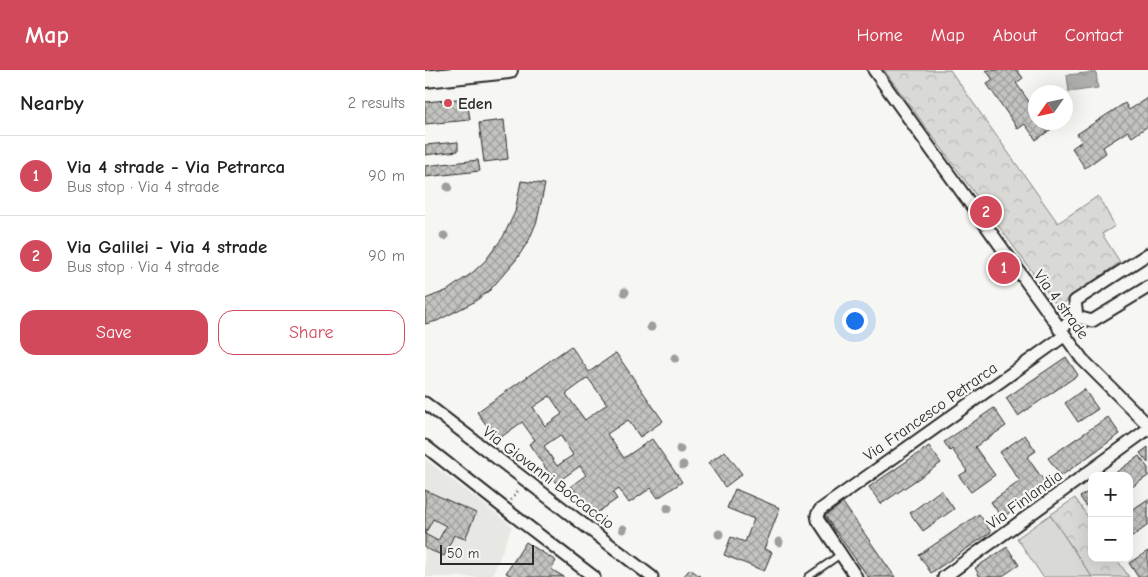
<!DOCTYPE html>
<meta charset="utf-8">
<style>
:root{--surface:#fff;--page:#f2f2f2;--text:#202124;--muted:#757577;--line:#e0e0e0;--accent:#d1495b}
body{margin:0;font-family:"Comic Neue",sans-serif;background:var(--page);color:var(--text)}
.controls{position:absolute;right:15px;bottom:15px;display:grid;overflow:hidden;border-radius:10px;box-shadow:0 5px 20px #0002}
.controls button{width:45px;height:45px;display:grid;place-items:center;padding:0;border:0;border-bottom:1px solid var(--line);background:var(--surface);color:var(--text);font:25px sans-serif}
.compass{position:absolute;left:603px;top:15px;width:45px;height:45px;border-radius:50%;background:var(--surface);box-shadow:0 5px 20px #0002;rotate:236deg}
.scale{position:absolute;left:15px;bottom:12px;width:94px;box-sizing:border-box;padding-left:5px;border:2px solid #2b2b2b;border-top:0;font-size:14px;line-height:18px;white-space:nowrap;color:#2b2b2b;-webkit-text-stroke:4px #f6f6f2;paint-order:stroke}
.you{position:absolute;left:429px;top:250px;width:18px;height:18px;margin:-12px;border:4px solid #fff;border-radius:50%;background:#1a73e8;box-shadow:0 0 0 8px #1a73e833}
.badge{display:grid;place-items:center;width:32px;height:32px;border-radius:50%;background:var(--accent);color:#fff;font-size:16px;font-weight:700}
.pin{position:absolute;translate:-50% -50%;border:2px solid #fff;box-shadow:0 1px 5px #0006}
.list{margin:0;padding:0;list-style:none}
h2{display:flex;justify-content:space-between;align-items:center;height:65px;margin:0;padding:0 20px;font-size:21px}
h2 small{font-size:16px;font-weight:400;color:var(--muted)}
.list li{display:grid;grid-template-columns:32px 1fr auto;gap:15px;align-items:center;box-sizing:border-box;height:80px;padding:0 20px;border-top:1px solid var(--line)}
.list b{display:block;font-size:19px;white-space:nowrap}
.list p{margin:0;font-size:16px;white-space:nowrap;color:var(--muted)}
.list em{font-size:16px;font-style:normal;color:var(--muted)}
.actions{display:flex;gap:10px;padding:15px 20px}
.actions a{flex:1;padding:11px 0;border:1px solid var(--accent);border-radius:15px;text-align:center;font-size:18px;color:var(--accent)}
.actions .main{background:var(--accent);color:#fff}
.map{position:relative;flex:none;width:723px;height:507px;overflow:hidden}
header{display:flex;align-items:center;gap:30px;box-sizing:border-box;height:70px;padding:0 25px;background:var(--accent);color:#fff}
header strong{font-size:24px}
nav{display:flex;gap:28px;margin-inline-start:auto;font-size:18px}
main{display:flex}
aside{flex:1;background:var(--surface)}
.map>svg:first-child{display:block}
</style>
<header>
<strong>Map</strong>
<nav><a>Home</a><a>Map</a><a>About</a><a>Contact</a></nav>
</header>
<main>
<aside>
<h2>Nearby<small>2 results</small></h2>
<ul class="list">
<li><span class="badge">1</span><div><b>Via 4 strade - Via Petrarca</b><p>Bus stop · Via 4 strade</p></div><em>90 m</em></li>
<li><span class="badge">2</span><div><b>Via Galilei - Via 4 strade</b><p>Bus stop · Via 4 strade</p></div><em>90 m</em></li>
</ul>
<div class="actions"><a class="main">Save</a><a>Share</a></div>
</aside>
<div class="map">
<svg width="723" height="507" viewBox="0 0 723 507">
<defs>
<pattern id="forest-crowns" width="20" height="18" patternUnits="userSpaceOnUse" patternTransform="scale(1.25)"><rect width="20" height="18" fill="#d9d9d5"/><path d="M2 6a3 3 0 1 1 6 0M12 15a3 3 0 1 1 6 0" fill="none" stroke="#babab7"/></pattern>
<pattern id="water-ripples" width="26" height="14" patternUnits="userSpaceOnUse" patternTransform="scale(1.25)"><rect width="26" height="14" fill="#aeaeab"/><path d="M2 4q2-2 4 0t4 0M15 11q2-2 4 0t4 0" fill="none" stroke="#8e8e8b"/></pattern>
<pattern id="building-cross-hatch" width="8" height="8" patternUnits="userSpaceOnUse" patternTransform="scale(1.25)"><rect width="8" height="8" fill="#c3c3c0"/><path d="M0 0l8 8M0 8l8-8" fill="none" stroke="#9f9f9c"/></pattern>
</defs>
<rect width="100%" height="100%" fill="#f6f6f2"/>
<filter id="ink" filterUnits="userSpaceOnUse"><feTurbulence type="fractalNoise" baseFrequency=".02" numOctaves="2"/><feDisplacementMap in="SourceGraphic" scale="10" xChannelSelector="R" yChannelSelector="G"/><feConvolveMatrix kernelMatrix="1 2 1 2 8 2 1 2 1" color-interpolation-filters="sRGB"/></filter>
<g filter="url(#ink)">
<path fill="#e7e7e3" d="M0 389 87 456 67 507H0Z"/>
<path fill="url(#forest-crowns)" stroke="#828280" d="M459 0H525L633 153 673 126 690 156 677 164 695 192 633 237Z
M650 428 667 453V488H691L704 507H667L625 445Z"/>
<path fill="#d9d9d5" stroke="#828280" d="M625 445 667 507H618L592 468Z"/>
<path fill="url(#water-ripples)" stroke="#7a7a78" d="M671 2 673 18 644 22 642 5Z"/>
<path fill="url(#building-cross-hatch)" stroke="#2b2b2b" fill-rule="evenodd" d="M561 0H592L598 8 591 13 607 36 610 34V52H630L632 55 611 70 600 54 593 59 562 14 568 10Z
M42 28 45 50 0 54V32Z
M723 28V56L707 67 703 61 678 77 681 83 660 98 647 78 657 71 652 64 700 33 704 40Z
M79 50 83 89 59 92 54 53Z
M33 72V81L0 85V75Z
M53 90 55 101 0 107V96Z
M96 111 120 114 112 151 104 170 91 190 65 220 49 232 12 251 0 254V229L23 220 47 203 60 191 78 167 90 142Z
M146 276 164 302 191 283 238 351 215 367 203 350 182 364 199 388 227 369 257 412 233 428 226 418 204 433 194 419 188 423 192 429 167 446 146 416 161 405 155 396 131 413 104 374 110 370 97 352 72 370 52 342ZM163 308 182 334 160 350 141 324ZM125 326 137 344 120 356 108 337ZM135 365 148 385 132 396 119 376Z
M641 287 653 305 593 346 581 328Z
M659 319 673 339 653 352 640 333Z
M569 338 581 356 550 377 570 405 546 422 534 406 542 401 527 379 525 381 519 372Z
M683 347 695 364 636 406 623 388Z
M600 365 611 381 602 387 622 415 577 448 566 432 595 411 575 382Z
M504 376 516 393 456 434 444 417Z
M723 377V393L715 383Z
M300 381 317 404 300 417 283 393Z
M714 386 723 398V406L704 419V406H686Z
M310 419 355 438 339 479 347 482 339 501 299 485 306 467 320 472 329 449 302 438Z
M667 419V444L655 427Z
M0 420 51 443 40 469 29 465 19 486 0 478ZM8 449 21 456 13 471 0 464Z
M516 420 529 439 498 461 485 443Z
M723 429V455L704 469V442Z
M418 433 470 507H443L400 446Z
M554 444 566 462 506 503 494 485Z
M101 472 131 491 126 499 139 507H88L81 503Z
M582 477 594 495 576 507H555L550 498Z
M723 481V506L713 507 704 493Z
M265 499 276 507H258Z"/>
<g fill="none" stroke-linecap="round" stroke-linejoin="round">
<g stroke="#2b2b2b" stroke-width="9">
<path id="lane" d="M383 507 416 484"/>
</g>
<g stroke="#2b2b2b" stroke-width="15">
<path id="street" d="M449 0 657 289 723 355
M652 247 650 231 723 184
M634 259 652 247 667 251 723 217
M0 333 227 507
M0 376 79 438 169 507
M431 507 393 450 392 445 395 440 639 266
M519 507 723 359"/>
</g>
<g stroke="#2b2b2b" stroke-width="20">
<path id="secondary" d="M0 9 84 0"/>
</g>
<path stroke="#2b2b2b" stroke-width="2.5" stroke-dasharray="1 4" stroke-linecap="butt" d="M86 430 95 418"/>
<use href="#lane" stroke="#f6f6f2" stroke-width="5.5"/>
<use href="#street" stroke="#f6f6f2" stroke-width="11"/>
<use href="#secondary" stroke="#f6f6f2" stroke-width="16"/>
</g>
<g fill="#9e9e9c">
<circle cx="23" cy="117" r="4.5"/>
<circle cx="19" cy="166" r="4.5"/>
<circle cx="200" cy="222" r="4.5"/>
<circle cx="226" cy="257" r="4.5"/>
<circle cx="250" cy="288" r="4.5"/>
<circle cx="255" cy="379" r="4.5"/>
<circle cx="258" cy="395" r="4.5"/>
<circle cx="243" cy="438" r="4.5"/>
<circle cx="198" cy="459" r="4.5"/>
<circle cx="294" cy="464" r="4.5"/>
<circle cx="354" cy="472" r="4.5"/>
</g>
</g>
<circle fill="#d1495b" stroke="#f6f6f2" stroke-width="2" cx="23" cy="33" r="5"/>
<g text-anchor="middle" stroke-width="4.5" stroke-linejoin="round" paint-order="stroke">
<g font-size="16" font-weight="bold" fill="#2b2b2b" stroke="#f6f6f2" text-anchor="start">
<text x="33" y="39">Eden</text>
</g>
<g font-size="16" fill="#2b2b2b" stroke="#f6f6f2">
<text transform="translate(637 234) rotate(54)" y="6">Via 4 strade</text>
<text transform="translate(505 341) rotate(-35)" y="6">Via Francesco Petrarca</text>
<text transform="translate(124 407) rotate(37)" y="6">Via Giovanni Boccaccio</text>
<text transform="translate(599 429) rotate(-36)" y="6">Via Finlandia</text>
</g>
</g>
</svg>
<div class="controls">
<button>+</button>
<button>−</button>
</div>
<svg class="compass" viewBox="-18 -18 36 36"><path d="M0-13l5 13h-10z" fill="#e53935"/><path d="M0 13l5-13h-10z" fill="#757577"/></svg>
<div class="scale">50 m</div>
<div class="you"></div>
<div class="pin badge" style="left:579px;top:198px">1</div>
<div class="pin badge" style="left:561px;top:142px">2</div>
</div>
</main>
